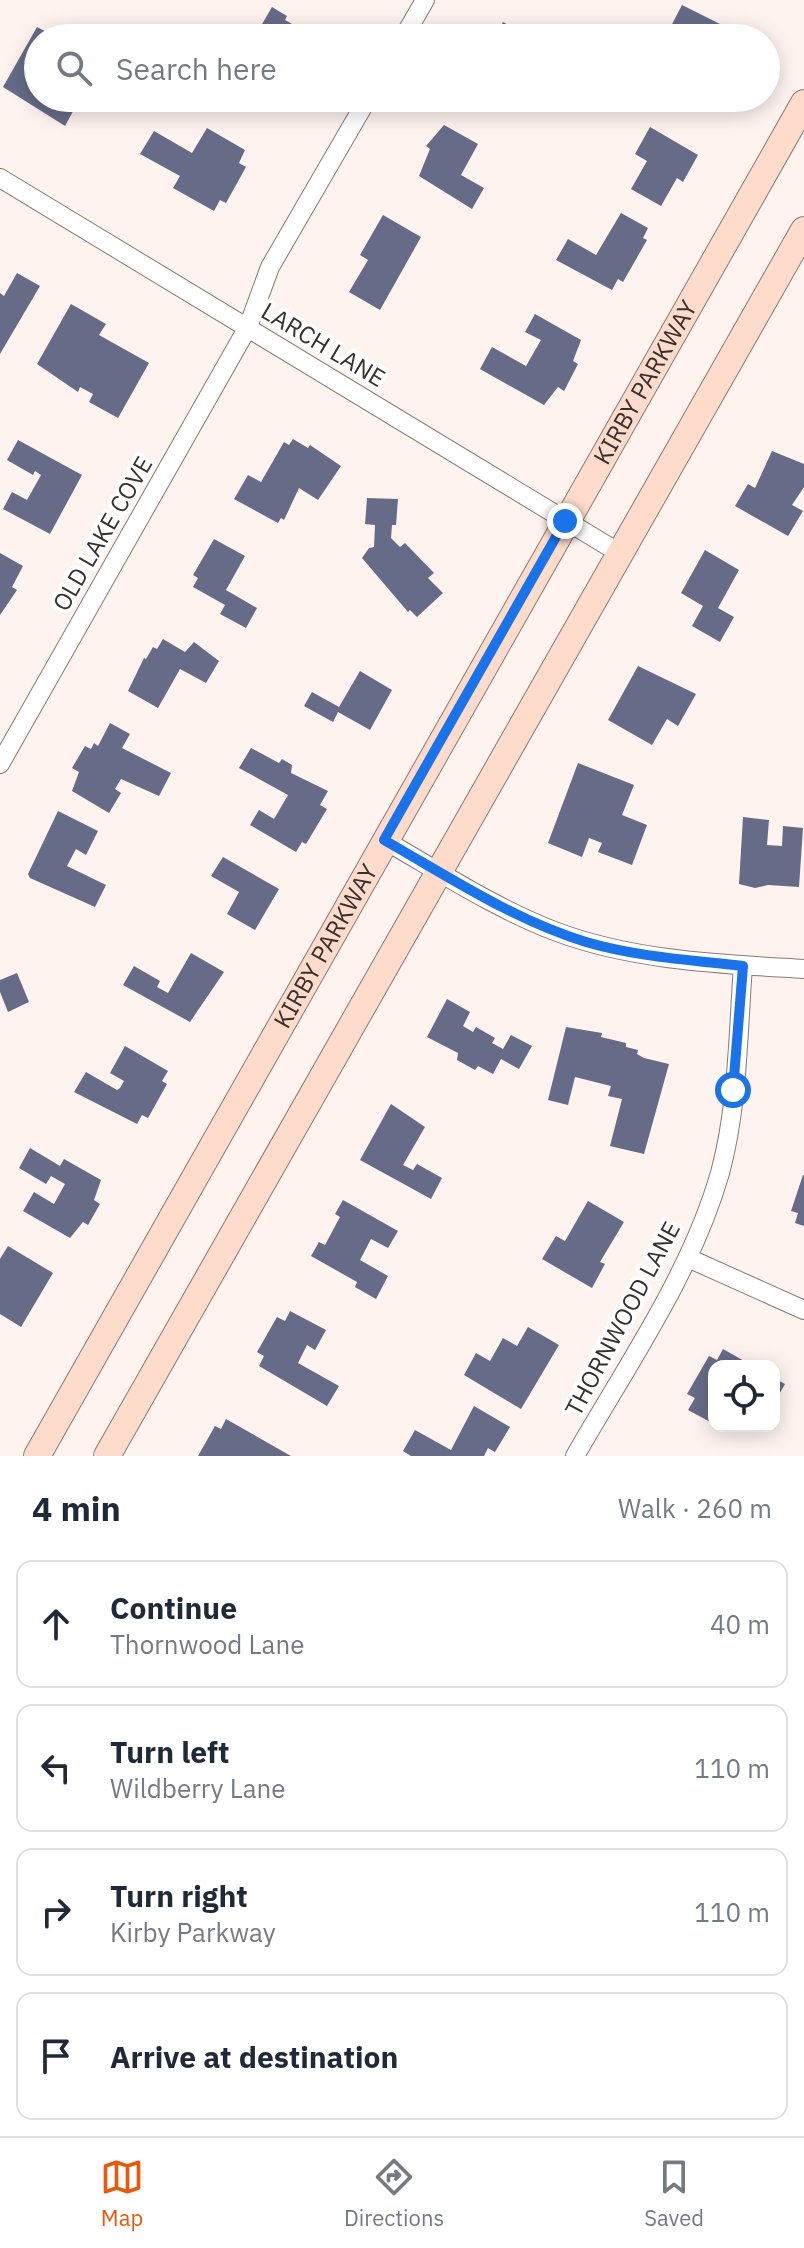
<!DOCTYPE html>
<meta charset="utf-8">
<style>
:root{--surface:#fff;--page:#f6f6f7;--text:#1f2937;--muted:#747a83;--line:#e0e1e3;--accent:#ea580c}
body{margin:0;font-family:"IBM Plex Sans",sans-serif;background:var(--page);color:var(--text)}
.controls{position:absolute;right:24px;bottom:24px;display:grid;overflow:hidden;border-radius:16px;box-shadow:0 4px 20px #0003}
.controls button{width:72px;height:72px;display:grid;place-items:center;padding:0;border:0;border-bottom:2px solid var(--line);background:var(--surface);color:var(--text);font:40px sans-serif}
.stop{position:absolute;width:24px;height:24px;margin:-18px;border:6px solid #1a73e8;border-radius:50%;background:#fff}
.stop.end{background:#1a73e8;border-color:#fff;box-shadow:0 2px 8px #0008}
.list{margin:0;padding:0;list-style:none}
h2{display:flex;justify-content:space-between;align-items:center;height:104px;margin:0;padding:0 32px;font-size:34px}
h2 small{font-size:26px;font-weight:400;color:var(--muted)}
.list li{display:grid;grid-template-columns:52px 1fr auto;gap:24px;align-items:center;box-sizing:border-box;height:128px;margin:0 16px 16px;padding:0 16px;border:2px solid var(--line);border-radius:16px}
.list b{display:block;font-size:30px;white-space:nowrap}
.list p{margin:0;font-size:26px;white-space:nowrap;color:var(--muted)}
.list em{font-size:26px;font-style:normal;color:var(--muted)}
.icon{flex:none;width:44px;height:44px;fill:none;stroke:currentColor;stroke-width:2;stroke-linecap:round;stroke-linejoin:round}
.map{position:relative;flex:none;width:804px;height:1456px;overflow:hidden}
.search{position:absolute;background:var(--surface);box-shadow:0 4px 20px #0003;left:24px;right:24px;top:24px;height:88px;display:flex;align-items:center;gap:20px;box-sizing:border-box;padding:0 28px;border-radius:44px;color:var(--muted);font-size:30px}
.sheet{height:680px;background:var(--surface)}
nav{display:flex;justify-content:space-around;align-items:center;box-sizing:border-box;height:112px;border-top:2px solid var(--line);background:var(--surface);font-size:22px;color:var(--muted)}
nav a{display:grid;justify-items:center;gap:4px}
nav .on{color:var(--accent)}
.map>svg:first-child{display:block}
</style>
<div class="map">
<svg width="804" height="1456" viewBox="0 0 804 1456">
<rect width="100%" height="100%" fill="#fef3ee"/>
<path fill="#666b88" d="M682 5 722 25 718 31 730 38H687L670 28Z
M272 7 287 16 285 20 317 38H254Z
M503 22 520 32 523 27 535 33 533 38H494Z
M227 25 234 28 251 38H219Z
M37 27 58 38H38V98H62L76 106 65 126 3 87Z
M513 98H543L535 111Z
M444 125 478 144 461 175 484 188 472 209 419 176 430 149 426 146Z
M650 127 698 155 683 182 677 178 661 206 631 189 647 161 635 154Z
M207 128 245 150 239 163 246 167 226 203 220 200 214 211 173 188 180 176 140 154 154 131 192 153Z
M621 213 648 228 643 238 647 240 623 282 618 279 612 290 556 260 568 239 596 255Z
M383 215 421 237 380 310 349 292 368 260 360 255Z
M17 273 40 286 0 354V293L4 296Z
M71 304 106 324 99 335 149 363 118 418 89 402 93 394 80 387 78 392 37 364Z
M535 314 581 340 573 361 578 364 564 391 558 387 544 405 480 369 492 347 526 366 541 340 525 332Z
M293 439 308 448 310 445 341 466 318 500 299 488 284 520 281 518 278 523 234 499 248 475 261 482 284 442 289 445Z
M18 440 82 475 50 534 3 509 12 492 27 500 41 475 35 471 33 475 7 460Z
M772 451 804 464V487L792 505 803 511 788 536 735 506 748 484 755 488Z
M367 498 398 499 396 525H392L391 538 400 547 405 543 434 573 428 578 443 593 417 617 410 610 408 612 362 558 369 548 374 547 375 525 365 524Z
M214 539 245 556 226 590 257 608 246 628 220 614 225 605 193 587 198 578 193 575Z
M705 550 739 570 718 608 734 617 720 642 692 626 703 606 681 593Z
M0 553 23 566 12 587 17 590 0 615Z
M163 639 185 652 194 642 219 661 206 683 180 669 158 708 128 691 144 658 146 659 153 647 157 649Z
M638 666 696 694 678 726 667 719 652 745 608 720Z
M360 671 392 690 370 730 338 712 333 722 304 706 312 692 339 707Z
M110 723 130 734 122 748 171 773 159 796 121 779 115 789 121 793 109 813 72 791 79 772 72 768 85 746 91 749 94 743 98 746Z
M251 748 279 763 282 759 292 765 291 773 328 791 320 805 327 809 306 844 302 842 296 852 250 825 259 810 274 819 288 795 239 768Z
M578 763 634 785 622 815 647 825 632 865 598 852 602 843 589 838 582 857 548 843Z
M58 811 98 831 86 855 76 849 67 866 106 885 95 907 30 878 28 874Z
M743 817 769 820 767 845 782 846 783 826 803 828 799 887 768 885 755 888 739 884Z
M223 857 279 889 255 930 227 914 239 892 211 876Z
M191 953 224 972 190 1022 123 985 134 966 160 981 157 987 168 993Z
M17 973 29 1002 8 1012 0 992V980Z
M447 999 470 1012 463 1026 473 1032 476 1027 495 1038 492 1043 503 1049 511 1035 532 1046 519 1069 501 1059 493 1074 478 1066 475 1070 457 1060 458 1053 427 1037Z
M566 1027 602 1033 601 1037 626 1043V1047L638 1050 637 1054 644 1058 669 1064 644 1154 610 1146 622 1099 608 1096 611 1086 575 1077 568 1105 548 1100Z
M125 1046 168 1071 162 1081 167 1084 148 1118 142 1115 137 1124 74 1092 86 1072 117 1090 120 1088 124 1081 110 1073Z
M391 1104 425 1127 403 1165 413 1170 417 1164 442 1178 431 1199 360 1160Z
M30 1148 60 1166 64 1159 101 1180 94 1200 100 1204 88 1225 83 1222 70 1238 23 1211 34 1192 54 1204 65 1184 51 1176 46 1184 19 1168Z
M803 1175H804V1226L795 1223 798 1213 791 1211Z
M343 1200 398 1231 388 1248 371 1239 360 1260 388 1276 376 1299 355 1287 357 1282 311 1256 319 1242 325 1245 340 1217 335 1214Z
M588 1201 624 1222 600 1262 605 1264 592 1288 542 1259 556 1236 565 1241Z
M8 1246 53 1273 21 1327 0 1314V1259Z
M290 1311 326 1330 315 1350 307 1345 298 1363 339 1386 327 1406 259 1366 264 1356 257 1352 277 1317 285 1321Z
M528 1327 559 1345 521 1409 464 1375 476 1353 490 1361 503 1338 517 1346Z
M723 1349 753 1366H714V1424L688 1410 695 1398 687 1394 709 1356 717 1360Z
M774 1378 785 1384 774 1403Z
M474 1406 510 1427 495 1452 488 1448 484 1456H411L403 1451 415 1430 451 1450Z
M226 1419 291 1456H198L215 1426 221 1429Z"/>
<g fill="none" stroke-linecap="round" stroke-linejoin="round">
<g stroke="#8b7a73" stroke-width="20">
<path id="street" d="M403 38 425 0
M0 178 621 554
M0 764 248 327 270 267 368 98
M384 840C440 872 496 909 557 932 635 961 722 964 804 969
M688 1258 804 1310
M575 1456C627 1365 691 1274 720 1173 738 1107 738 1033 743 966"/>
</g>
<g stroke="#8b7a73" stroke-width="28">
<g id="secondary">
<path id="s1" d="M37 1456 804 103"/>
<path d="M107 1456 804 230"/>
</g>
</g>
<use href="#street" stroke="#fff" stroke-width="18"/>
<use href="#secondary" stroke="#fedbcb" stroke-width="26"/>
</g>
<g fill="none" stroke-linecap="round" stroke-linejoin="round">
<path stroke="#1a73e8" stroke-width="10" d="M565 521 384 840C449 877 514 920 586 942 637 957 691 960 743 966L733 1090"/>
</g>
<g text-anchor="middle" stroke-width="8" stroke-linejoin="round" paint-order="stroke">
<g font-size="24" fill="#37302d" stroke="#fff">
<text transform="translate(323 345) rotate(31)" y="8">LARCH LANE</text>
<text dy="8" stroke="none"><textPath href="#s1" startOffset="1234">KIRBY PARKWAY</textPath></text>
<text transform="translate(103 534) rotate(-60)" y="8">OLD LAKE COVE</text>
<text dy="8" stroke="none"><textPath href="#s1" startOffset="586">KIRBY PARKWAY</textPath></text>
<text transform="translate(623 1319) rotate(-62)" y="8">THORNWOOD LANE</text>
</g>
</g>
</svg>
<div class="controls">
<button><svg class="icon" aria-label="locate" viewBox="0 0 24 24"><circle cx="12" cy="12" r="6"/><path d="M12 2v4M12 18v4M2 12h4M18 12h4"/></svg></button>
</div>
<div class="stop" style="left:733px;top:1090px"></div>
<div class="stop end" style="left:565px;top:521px"></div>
<div class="search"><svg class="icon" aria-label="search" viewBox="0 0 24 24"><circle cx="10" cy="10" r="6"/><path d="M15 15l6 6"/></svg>Search here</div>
</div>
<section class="sheet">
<h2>4 min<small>Walk · 260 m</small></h2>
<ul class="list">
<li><svg class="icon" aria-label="ahead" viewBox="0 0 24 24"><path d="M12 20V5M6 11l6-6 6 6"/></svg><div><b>Continue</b><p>Thornwood Lane</p></div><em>40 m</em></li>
<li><svg class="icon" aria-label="left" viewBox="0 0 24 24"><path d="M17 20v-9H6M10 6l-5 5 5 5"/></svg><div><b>Turn left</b><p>Wildberry Lane</p></div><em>110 m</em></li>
<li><svg class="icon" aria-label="right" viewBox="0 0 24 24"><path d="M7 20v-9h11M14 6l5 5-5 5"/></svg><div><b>Turn right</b><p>Kirby Parkway</p></div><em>110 m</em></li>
<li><svg class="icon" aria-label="arrive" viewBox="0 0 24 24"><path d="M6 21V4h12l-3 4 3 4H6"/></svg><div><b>Arrive at destination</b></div></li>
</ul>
</section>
<nav>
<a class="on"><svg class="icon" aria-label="map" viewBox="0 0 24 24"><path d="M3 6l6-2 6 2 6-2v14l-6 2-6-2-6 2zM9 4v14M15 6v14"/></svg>Map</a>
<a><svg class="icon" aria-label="directions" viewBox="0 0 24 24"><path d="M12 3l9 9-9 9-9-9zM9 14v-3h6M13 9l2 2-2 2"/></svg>Directions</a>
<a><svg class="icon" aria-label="saved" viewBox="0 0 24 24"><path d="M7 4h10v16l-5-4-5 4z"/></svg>Saved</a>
</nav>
